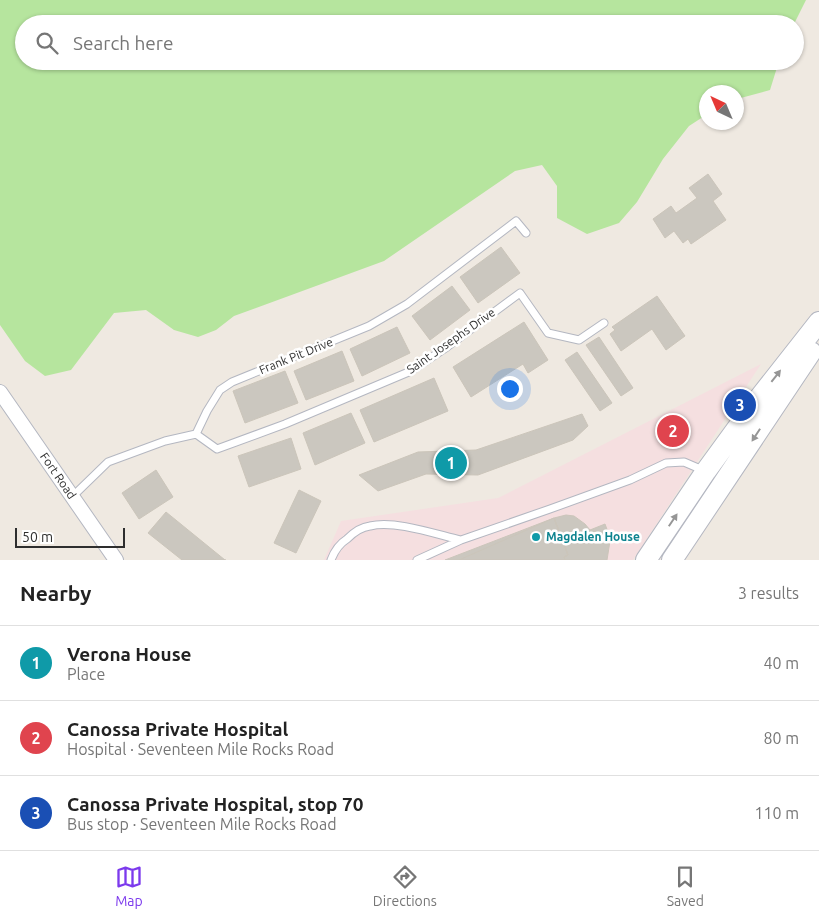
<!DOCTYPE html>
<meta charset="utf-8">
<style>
:root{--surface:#fff;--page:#f2f2f2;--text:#222;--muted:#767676;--line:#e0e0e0;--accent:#7c3aed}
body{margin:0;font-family:Ubuntu,sans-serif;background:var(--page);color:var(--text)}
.compass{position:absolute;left:699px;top:85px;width:45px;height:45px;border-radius:50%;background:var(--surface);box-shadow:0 1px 4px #0004;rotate:316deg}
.scale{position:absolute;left:15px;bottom:12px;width:110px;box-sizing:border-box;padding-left:5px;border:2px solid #2e2e2e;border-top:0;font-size:14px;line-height:18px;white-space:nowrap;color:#2e2e2e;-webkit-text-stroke:4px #fff;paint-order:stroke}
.you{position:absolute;left:509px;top:388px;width:18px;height:18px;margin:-12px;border:4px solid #fff;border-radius:50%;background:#1a73e8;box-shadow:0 0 0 8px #1a73e833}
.badge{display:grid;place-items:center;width:32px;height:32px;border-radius:50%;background:var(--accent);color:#fff;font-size:16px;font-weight:700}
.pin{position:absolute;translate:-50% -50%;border:2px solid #fff;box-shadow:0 1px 5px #0006}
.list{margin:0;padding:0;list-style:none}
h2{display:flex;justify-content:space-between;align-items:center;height:65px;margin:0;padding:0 20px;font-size:21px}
h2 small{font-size:16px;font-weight:400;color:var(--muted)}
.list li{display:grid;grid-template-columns:32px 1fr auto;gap:15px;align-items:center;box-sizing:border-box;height:75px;padding:0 20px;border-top:1px solid var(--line)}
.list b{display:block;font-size:19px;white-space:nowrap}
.list p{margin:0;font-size:16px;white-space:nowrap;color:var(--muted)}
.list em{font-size:16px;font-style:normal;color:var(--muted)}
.icon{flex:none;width:28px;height:28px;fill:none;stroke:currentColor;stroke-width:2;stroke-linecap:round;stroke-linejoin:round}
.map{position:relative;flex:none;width:819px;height:560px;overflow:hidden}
.search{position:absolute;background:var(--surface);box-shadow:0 1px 4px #0004;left:15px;right:15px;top:15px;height:55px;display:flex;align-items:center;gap:12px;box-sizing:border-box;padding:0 18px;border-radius:28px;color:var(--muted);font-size:19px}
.sheet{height:290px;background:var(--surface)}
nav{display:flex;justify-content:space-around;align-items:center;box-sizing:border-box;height:70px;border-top:1px solid var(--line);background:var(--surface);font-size:14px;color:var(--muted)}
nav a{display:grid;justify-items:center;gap:2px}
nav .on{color:var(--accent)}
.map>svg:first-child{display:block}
</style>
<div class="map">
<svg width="819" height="560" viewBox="0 0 819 560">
<rect width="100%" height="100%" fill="#efe9e1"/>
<path fill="#f5dfe0" d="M761 364 633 560H324L341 521 498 498Z"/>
<path fill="#b6e59e" d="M0 0H806L794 24H24V61H779L770 90 737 99 736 92H706V115L689 126 663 159 637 202 619 223 587 234 557 218V186L542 165 515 171 384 261 234 316 216 330 198 337 174 330 146 310 114 313 71 370 45 376 25 361 0 325Z"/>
<path fill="#cbc7bf" stroke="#cbc5ba" d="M708 174 722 194 713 201 726 220 691 244 688 239 683 243 674 231 665 238 653 219 671 206 676 213 697 198 689 188Z
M501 247 520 273 478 303 460 277Z
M452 286 470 310 430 340 412 316Z
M657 296 685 336 666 350 652 329 621 351 610 334 615 330 612 327Z
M524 322 548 360 528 373 523 364 471 397 453 367Z
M397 327 410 353 362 376 350 349Z
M599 337 633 388 621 396 586 345Z
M342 351 354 381 306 400 294 371Z
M577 352 612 403 600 411 565 360Z
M285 371 298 403 245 423 233 391Z
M434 378 448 411 374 442 360 410Z
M351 413 365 443 315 465 303 433Z
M582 414 588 426 573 440 478 475 426 474 378 491 359 475 418 452 476 450Z
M291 438 301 469 249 487 238 456Z
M156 470 173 497 139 519 122 493Z
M299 490 321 501 296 553 274 543Z
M166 512 225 560H226H182L148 533Z
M566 515 574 516 585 524 590 530 605 524 608 532 610 541 607 560H565L564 557 568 555 554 518Z
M554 518 568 555 564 557 565 560H445Z
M554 518 568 555 564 557 565 560H459Z"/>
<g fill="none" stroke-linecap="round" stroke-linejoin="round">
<g stroke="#b4b7c1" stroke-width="9">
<path id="lane" d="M196 434 217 449 285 424 411 371 447 347 520 293 548 333 579 340 604 323
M73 496 108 462 165 441 196 434 207 411 220 390 232 382 369 326 407 304 516 221 526 233
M331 560C334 552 339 544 347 539 353 533 361 527 370 526 395 520 435 534 460 540
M417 560 461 540 550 509 630 480 666 463 684 462 705 471"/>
</g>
<g stroke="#b4b7c1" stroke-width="16">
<g id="street">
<path id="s1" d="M0 392 116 560"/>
</g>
</g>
<g stroke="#b4b7c1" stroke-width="22">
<path id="secondary" d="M646 560 706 471 760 397 819 322
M672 560 811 352"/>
</g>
<use href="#lane" stroke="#fff" stroke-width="7"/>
<use href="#street" stroke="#fff" stroke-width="14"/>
<use href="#secondary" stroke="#fff" stroke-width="20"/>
</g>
<defs><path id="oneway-solid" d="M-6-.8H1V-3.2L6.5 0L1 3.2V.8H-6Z" transform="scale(1.25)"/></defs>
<g fill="#969696">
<use href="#oneway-solid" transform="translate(776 376) rotate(-52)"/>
<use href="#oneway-solid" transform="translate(756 435) rotate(123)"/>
<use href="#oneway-solid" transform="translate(673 520) rotate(-56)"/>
</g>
<circle fill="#0f9aa8" stroke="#fff" stroke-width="2" cx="536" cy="537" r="5"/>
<g text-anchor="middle" stroke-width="5" stroke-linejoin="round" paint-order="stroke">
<g font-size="12" fill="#2e2e2e" stroke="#fff">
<text transform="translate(451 341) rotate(-35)" y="4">Saint Josephs Drive</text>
<text transform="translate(296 356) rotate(-22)" y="4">Frank Pit Drive</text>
<text dy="4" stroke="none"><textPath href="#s1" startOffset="102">Fort Road</textPath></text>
</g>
<g font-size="12" font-weight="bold" fill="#0d838f" stroke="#fff" text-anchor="start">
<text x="546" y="541">Magdalen House</text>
</g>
</g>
</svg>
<svg class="compass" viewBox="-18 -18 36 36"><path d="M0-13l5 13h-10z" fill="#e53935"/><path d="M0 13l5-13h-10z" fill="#767676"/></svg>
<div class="scale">50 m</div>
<div class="you"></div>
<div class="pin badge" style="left:451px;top:463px;background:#0f9aa8">1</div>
<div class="pin badge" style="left:673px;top:431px;background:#e0444e">2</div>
<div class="pin badge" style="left:740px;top:405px;background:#1a4fb4">3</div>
<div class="search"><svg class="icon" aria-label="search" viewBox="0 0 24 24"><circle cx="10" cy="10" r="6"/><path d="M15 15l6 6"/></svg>Search here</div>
</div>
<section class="sheet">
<h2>Nearby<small>3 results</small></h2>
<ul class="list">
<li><span class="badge" style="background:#0f9aa8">1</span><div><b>Verona House</b><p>Place</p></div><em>40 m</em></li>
<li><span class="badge" style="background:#e0444e">2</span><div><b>Canossa Private Hospital</b><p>Hospital · Seventeen Mile Rocks Road</p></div><em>80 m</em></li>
<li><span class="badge" style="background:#1a4fb4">3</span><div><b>Canossa Private Hospital, stop 70</b><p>Bus stop · Seventeen Mile Rocks Road</p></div><em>110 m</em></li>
</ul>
</section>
<nav>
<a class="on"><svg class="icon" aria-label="map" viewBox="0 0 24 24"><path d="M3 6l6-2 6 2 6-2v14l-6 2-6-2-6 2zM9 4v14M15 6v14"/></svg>Map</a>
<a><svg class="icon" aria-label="directions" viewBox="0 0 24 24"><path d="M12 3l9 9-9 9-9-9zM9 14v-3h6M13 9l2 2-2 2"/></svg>Directions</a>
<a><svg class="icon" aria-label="saved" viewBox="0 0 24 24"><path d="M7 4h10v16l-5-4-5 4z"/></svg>Saved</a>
</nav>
